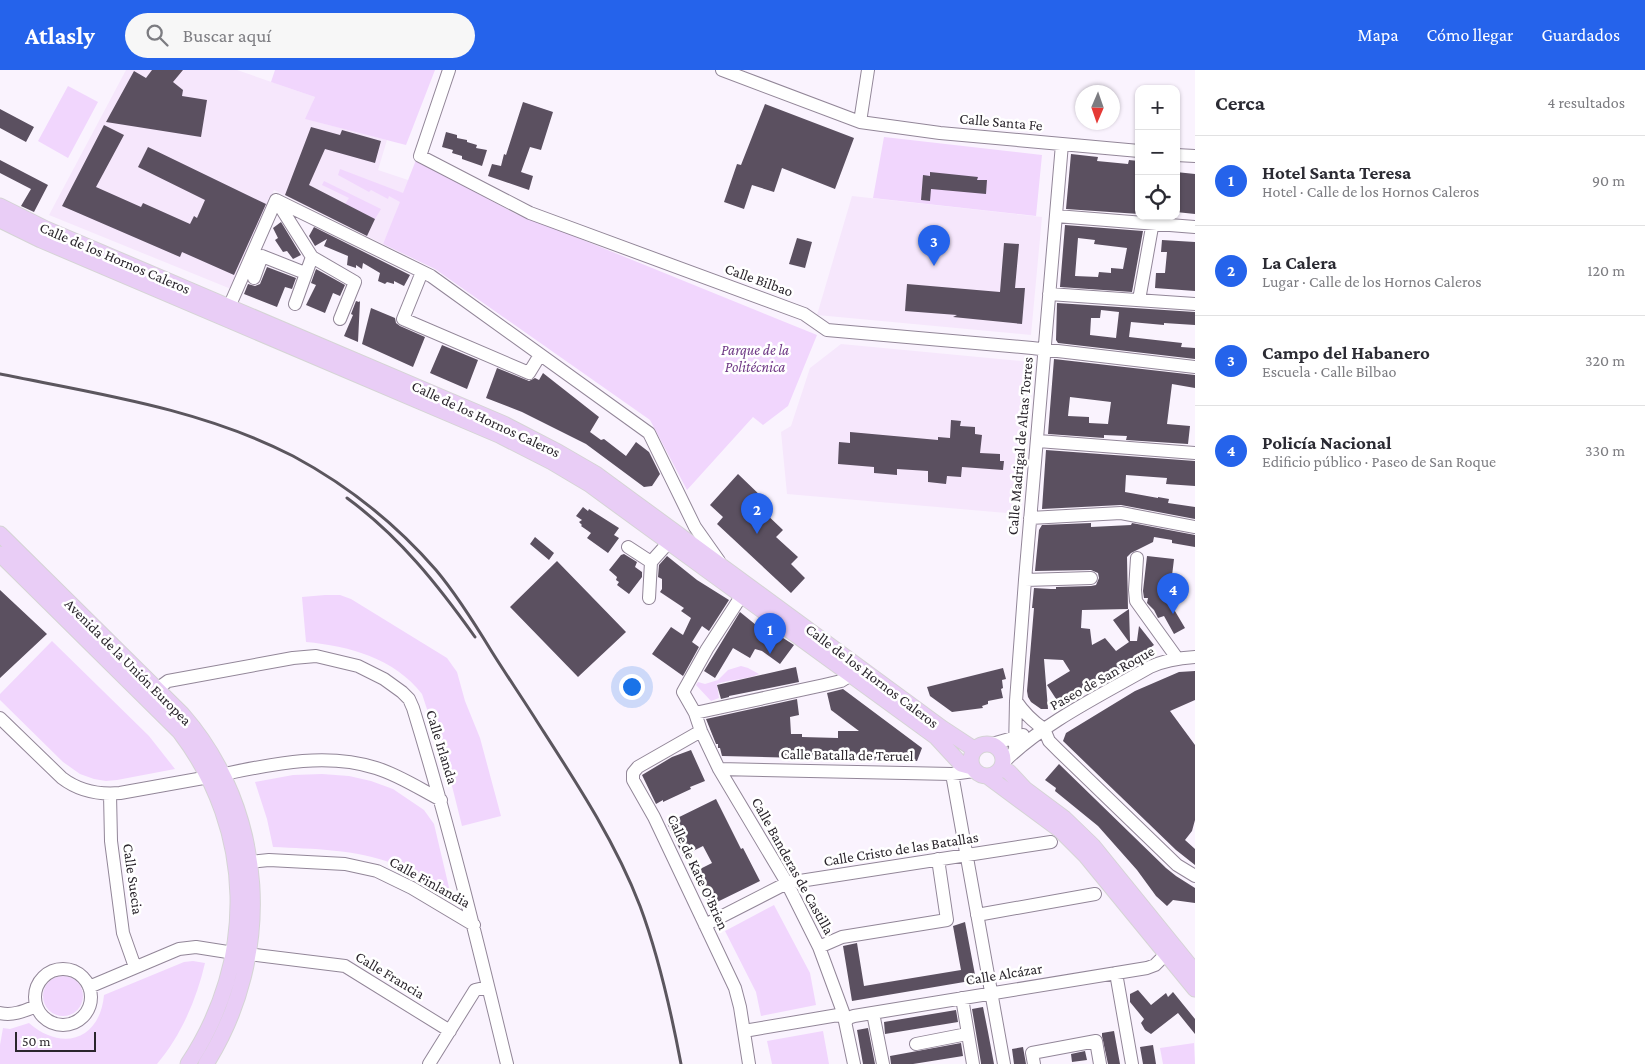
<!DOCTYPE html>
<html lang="es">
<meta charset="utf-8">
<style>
:root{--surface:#fff;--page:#f7f7f7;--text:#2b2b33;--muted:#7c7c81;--line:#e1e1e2;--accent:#2563eb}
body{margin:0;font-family:"Crimson Pro",serif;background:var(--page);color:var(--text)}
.controls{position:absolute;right:15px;top:15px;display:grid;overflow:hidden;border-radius:10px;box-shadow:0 1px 4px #0004}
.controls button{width:45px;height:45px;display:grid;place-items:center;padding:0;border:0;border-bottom:1px solid var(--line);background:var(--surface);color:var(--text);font:25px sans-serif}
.compass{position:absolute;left:1075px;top:15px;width:45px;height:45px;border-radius:50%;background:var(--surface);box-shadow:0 1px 4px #0004;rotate:182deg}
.scale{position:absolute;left:15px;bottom:12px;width:81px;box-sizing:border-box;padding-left:5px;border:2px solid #2b262d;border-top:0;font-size:14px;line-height:18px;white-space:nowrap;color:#2b262d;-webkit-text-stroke:4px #fff;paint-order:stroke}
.you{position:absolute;left:631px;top:616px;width:18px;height:18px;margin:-12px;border:4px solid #fff;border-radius:50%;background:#1a73e8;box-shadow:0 0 0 8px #1a73e833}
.badge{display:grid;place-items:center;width:32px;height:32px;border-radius:50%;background:var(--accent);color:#fff;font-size:16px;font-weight:700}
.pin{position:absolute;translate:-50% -41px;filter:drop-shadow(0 1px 2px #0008)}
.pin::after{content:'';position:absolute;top:26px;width:18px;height:15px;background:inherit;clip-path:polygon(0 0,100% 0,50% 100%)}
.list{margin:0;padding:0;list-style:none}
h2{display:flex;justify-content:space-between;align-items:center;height:65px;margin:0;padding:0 20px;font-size:21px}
h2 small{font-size:16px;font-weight:400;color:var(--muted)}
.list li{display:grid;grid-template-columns:32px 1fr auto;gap:15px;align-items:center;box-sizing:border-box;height:90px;padding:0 20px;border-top:1px solid var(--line)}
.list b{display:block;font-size:19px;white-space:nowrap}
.list p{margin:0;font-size:16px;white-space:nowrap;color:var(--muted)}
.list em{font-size:16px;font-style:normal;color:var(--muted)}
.icon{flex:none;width:28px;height:28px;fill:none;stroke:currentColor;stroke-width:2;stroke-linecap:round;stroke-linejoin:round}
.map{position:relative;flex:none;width:1195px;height:994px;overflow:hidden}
header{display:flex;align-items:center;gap:30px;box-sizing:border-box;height:70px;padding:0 25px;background:var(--accent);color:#fff}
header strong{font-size:24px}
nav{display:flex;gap:28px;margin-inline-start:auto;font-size:18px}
.search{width:350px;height:45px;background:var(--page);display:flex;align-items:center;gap:12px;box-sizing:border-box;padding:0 18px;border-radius:28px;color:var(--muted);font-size:19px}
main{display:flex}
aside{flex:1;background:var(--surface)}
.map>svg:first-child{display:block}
</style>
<header>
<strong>Atlasly</strong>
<div class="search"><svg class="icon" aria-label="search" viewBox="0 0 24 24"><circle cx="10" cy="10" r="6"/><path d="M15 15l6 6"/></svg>Buscar aquí</div>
<nav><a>Mapa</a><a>Cómo llegar</a><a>Guardados</a></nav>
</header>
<main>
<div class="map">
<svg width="1195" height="994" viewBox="0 0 1195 994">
<rect width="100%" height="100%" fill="#faf3fe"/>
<path fill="#f6e7fc" d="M126 0H237L315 27 306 49 387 70 378 100 411 111 383 174 274 120 231 219 49 145Z
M852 126 1042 147 1031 265 817 245Z
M841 274 1031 292 1018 444 787 424 781 362 791 356 810 298Z"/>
<path fill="#f1d6fd" d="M275 0H435L406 75 305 49 315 27 271 12Z
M68 16 98 32 68 88 38 71Z
M884 67 1042 85 1036 146 873 128Z
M416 90 516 144 561 161 817 265 788 336 763 355 753 347 687 420 650 350 435 199 383 174 400 132 389 126 388 129 371 120 369 122 338 105 340 99 403 123Z
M324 111 381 139 375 149 345 134 349 128 322 115Z
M325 525H340L351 529 447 588 457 602 465 631 480 668 501 746 462 756 451 712 422 624C394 588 349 576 306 572L302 527Z
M52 571 149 666 175 699 117 710 106 711 94 709 80 704 63 692 0 630V624Z
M741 596 748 598 759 604C745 610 730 609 717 614L719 628 711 631 696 615 698 612 705 614 718 610 728 600Z
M322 704 349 706 371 711 393 719 424 740 434 754 451 826C433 815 414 801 394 794 355 779 314 779 273 777L267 749 255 712 293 705Z
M774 835 810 903 816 935 761 946 756 922 725 861Z
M193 891 205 893C197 928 181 966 157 994H0V975L3 958 10 959 29 953C62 982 100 970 104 925L184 892Z
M43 926a20 20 0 1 1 40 0a20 20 0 1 1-40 0Z
M823 961 829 994H772L767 971Z
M1194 973 1195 994H1163L1160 978Z"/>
<path fill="#5b5060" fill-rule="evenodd" d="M152 0H183L173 12 183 20 182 26 207 30 201 67 106 52 134 1 146 8Z
M523 32 553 42 541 80 530 77 521 102 533 106 529 120 488 106 492 94 501 96 504 84 506 85Z
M765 34 854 68 835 119 782 98 774 122 752 115 744 139 724 132 737 94 741 95Z
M0 39 34 57 26 72 0 58Z
M104 55 124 65 96 117 141 137 143 133 190 154 194 146 197 148 205 130 138 97 148 77 266 134 234 205 182 182 180 187 62 136Z
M311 57 340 65 342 60 381 71 375 93 325 79 309 115 375 149 367 166 285 125Z
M446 62 457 65V68L467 70V72L477 75 476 78 487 80 482 96 462 89V86L452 83 453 80 442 77Z
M1071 84 1098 87 1097 91 1128 94 1129 90 1139 91V144L1066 139Z
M0 90 48 115 34 142 21 136 31 119 0 103Z
M930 102 978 107 977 110H987L986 124 931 119 930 131 921 130 923 105 930 106Z
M1176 102 1195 104V144L1176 142Z
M281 152 301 185 293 189 287 181 283 182 275 170 278 168 273 158Z
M1065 155 1143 161 1132 222 1060 217ZM1078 168 1095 170 1094 174 1127 178 1123 199 1111 198V203L1099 202 1098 207 1075 206Z
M314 157 410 205 404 216 394 211V214L387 212 385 214 378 211 380 203 363 193 362 199 356 195V198L347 195 348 186 324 176 327 169 315 176 309 166Z
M797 168 812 172 805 198 789 194Z
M1162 170 1195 172V221L1155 218 1156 203H1165L1167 182H1161Z
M1004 173 1019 174 1015 218H1025L1022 254 953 247 957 245 905 241 907 214 1000 222Z
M267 197 296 208 292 219 285 217 277 237 244 224 248 214 255 216 260 214Z
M316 199 345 215 340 226 333 223 325 243 306 235 316 215 311 213Z
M356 231 359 232 360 231 358 272 344 266 353 245 351 244Z
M1057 233 1195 242V255L1164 253V255L1131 252 1129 267 1182 273 1181 277 1195 278V289L1058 273 1056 270ZM1101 240 1119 242 1116 268 1090 265 1091 248H1100Z
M371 238 395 248 396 253 400 256 425 267 413 297 362 274Z
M442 275 478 290 467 319 430 303Z
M1054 289 1195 305V318L1172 314 1167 354 1190 356 1188 374 1126 370 1127 366 1104 365V368L1048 364ZM1070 327 1111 332 1108 354 1089 353V347L1068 346Z
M497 298 529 311 535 308 539 310 543 303 599 347 590 362 601 370 604 369 626 386 636 372 649 382 660 404 652 416 644 417 586 374 522 342 486 328Z
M951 350 961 351 960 356 975 357V364L982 365 980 383 1000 384V391H1004L1003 400 962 397 961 407 947 406 946 414 928 412V401L897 399V405L874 403V397L838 394 839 372 850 373V362L938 370V367L950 368Z
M1046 380 1195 391V416L1166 414 1167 408 1126 405 1125 422 1158 428V427L1169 429 1168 433 1195 437V449L1121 435 1042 439Z
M738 404 767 432 761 439 783 460 776 467 798 487 791 494 805 508 791 523 717 454 723 447 710 435Z
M583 437 588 441 589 439 619 458 614 465 619 468 608 483 587 468 591 463 581 456 582 455 579 452 582 450 576 446Z
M1091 453V457L1131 455 1132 453 1195 465V477L1172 473V470L1154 467 1153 472 1131 483 1127 487 1128 539 1082 540 1081 558 1090 559 1092 575 1105 568 1116 581 1129 572 1113 550 1129 539 1130 571H1137L1139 556 1154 575 1126 595 1060 635 1047 615 1070 601 1063 590 1044 589 1048 639H1041L1031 632 1028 627 1027 621 1034 538H1032L1034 518 1051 519H1056V517L1091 516 1096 515 1099 508 1098 503 1091 500 1035 501 1039 460 1042 455Z
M535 467 554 483 549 490 530 474Z
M624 484 637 492 635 497 642 502V507L629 524 617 515 619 512 616 510 617 507 609 500 621 485Z
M667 486 697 510 729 530 709 561 702 556 692 572 699 577 683 606 652 584 671 557 683 565 691 548 681 541 684 538 660 522 662 519V509L658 507 659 495Z
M1147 486 1174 489 1169 531 1185 558 1174 564 1164 546 1158 548 1154 540 1147 533 1148 528H1144L1143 521Z
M557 491 626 562 578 607 510 537Z
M0 520 47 564 0 608Z
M740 542 756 555 758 552 794 575 780 594 762 581 755 579 750 588 733 578 715 608 704 601Z
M796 597 799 612 729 626V627L721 629 717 615Z
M1003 598 1006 609 1002 610 1003 618 1001 619 1003 628 988 631V634L982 636 983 638 952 642 930 626 927 617Z
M1195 601V630L1170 641 1195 675V750L1192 761 1185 770 1195 779V795L1176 780 1063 671 1066 663 1135 621 1179 602Z
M843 619 922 678 917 691 869 690 845 688V686L801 685V688L722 686 720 678H718V674H716L706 649 797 629 799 645 790 647 791 664H802V667L838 668V661H859L831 640 827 623Z
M691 680 705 711 690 717 691 719 663 732V730L656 734 642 705 672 687Z
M1059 694 1166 798 1176 806 1195 818V833L1173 830 1167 836 1156 826 1137 800 1098 756 1055 721 1056 718 1045 710Z
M716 729 741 779 743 778 760 811 711 835 694 802 712 793 703 776 683 786 667 753Z
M965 852 976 910 852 931 843 876 857 873 864 916 961 900 953 856Z
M1138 920 1151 935 1166 923 1168 927 1173 922 1195 949V964L1178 943 1151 964 1145 960 1141 953 1144 949 1130 932V924Z
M983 937 988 962 994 994H981V993L972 939Z
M956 940 958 952 885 964 884 952Z
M868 958 875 994H863L857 960Z
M1114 961 1120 994H1108L1102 966V963Z
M961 973 963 986 913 994H891L890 986Z
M1153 975 1156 994H1143L1140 977Z
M1023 977 1026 994H1014L1012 979Z
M1085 981 1087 990 1072 992 1071 984Z"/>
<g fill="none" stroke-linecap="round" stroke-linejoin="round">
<g stroke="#928698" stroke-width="14">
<path id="minor" d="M449 0 420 86 530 143 804 244 827 260 1032 278 1195 297
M722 0 860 52 940 63 1139 81
M860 52 868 0
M1176 85 1195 86
M276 130 312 187 295 234
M1056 146 1195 157
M312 187 355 212 340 249
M422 202 403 249 529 303 540 285
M254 208 262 186 305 203
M1049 224 1195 234
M1139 230 1154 146
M229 237 276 130 431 206 649 363 695 457 719 491
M1038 371 1195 383
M1030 448 1121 443 1195 457
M628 477 651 492
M1137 488 1135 520 1136 531 1177 588
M1025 510 1091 508
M742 525 707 579 683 622 695 643 701 661 719 699 787 813 819 877 843 942 854 994
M649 528 651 492 669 472
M157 619 168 611 293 588 316 586 358 596 384 609 402 622 409 629 413 638C449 755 478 874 507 994
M1016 631C1024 643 1032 651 1044 659
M695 643 824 615 841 611 851 605
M0 648 62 708C79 721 98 725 120 723L209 707
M1044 659 1049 671 1059 681 1177 795 1195 806
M701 661 638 697 633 703V710L654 747 735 918 740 937 749 994
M992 674 1023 665
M1015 680 1016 631 1025 510 1062 74
M1003 693C1041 654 1103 624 1150 597 1165 590 1179 588 1195 587
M719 699 952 704 974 701
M224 704C273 694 326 682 376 698 399 705 420 719 441 730
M952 704 1004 994
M110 724 111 771 123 863 135 897
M250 792 269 790 345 794 377 801 412 818 474 855
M977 845 1095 824
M705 855 787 813 1051 772
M819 877 842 867 947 850 938 789
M248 884 345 896 450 961
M35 927a28 28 0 1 1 56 0a28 28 0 1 1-56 0Z
M1116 903 1132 994
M89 917 179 879 196 877 234 883
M962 928 973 994
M0 943C13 946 24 941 36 936
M873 943 883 994
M846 952 848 948 854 946 1147 898 1155 895 1166 884
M744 961 838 945 845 948
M916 974 967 964
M429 994 475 920 488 917
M1034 994 1032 983 1096 971 1100 994"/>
</g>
<g stroke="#d5d4d5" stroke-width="17">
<path id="major" d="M0 136 46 159 504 354 558 382 596 404 630 429 942 658 974 679
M0 150 41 170 499 365 552 392 589 414 936 667 961 694 972 697
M0 464 182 644C267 741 275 885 206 994
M0 484 180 662C255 761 257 890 188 994
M971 690a16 16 0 1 1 32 0a16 16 0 1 1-32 0Z
M1001 698 1009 702 1025 719 1064 748 1093 776 1195 902
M987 706 1060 760 1086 786 1195 919"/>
</g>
<use href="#minor" stroke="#fff" stroke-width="12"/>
<use href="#major" stroke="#e9cdf6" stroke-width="15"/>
<path stroke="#5b565e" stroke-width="3" d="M0 304C99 324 202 339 293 386 347 415 396 454 436 500 457 525 475 554 492 582 507 606 523 629 538 653 576 712 615 771 640 836 659 887 671 941 681 994
M347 428C399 466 438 515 475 567"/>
</g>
<g text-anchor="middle" stroke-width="5" stroke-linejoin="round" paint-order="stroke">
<g font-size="15" fill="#2b262d" stroke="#fff">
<text transform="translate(1001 52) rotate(5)" y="5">Calle Santa Fe</text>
<text transform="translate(115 188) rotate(23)" y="5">Calle de los Hornos Caleros</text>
<text transform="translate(759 210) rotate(20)" y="5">Calle Bilbao</text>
<text transform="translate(486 349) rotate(25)" y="5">Calle de los Hornos Caleros</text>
<text transform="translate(1020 376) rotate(-85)" y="5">Calle Madrigal de Altas Torres</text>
<text transform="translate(128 592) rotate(45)" y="5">Avenida de la Unión Europea</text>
<text transform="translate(872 606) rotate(37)" y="5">Calle de los Hornos Caleros</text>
<text transform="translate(1102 608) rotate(-29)" y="5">Paseo de San Roque</text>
<text transform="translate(442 677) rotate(73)" y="5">Calle Irlanda</text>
<text transform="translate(847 685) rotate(1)" y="5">Calle Batalla de Teruel</text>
<text transform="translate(901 779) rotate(-9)" y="5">Calle Cristo de las Batallas</text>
<text transform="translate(793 796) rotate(61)" y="5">Calle Banderas de Castilla</text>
<text transform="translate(698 802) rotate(65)" y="5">Calle de Kate O'Brien</text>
<text transform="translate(133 809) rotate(82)" y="5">Calle Suecia</text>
<text transform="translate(430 812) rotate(29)" y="5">Calle Finlandia</text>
<text transform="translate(1004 904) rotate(-9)" y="5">Calle Alcázar</text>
<text transform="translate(390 905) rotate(31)" y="5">Calle Francia</text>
</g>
<g font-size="15" font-style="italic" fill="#703a86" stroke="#fff">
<text x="755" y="285">Parque de la<tspan x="755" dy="17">Politécnica</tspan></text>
</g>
</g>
</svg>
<div class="controls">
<button>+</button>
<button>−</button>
<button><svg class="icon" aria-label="locate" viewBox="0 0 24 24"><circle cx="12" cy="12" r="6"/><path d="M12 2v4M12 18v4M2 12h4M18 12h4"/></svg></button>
</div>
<svg class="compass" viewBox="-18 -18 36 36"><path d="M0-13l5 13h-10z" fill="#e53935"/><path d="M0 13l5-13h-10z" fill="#7c7c81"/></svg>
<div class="scale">50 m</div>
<div class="you"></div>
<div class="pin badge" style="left:770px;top:584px">1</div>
<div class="pin badge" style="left:757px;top:464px">2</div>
<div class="pin badge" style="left:934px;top:196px">3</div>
<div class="pin badge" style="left:1173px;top:544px">4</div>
</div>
<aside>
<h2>Cerca<small>4 resultados</small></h2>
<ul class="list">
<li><span class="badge">1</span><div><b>Hotel Santa Teresa</b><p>Hotel · Calle de los Hornos Caleros</p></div><em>90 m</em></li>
<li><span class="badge">2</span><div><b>La Calera</b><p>Lugar · Calle de los Hornos Caleros</p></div><em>120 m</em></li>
<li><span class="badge">3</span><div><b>Campo del Habanero</b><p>Escuela · Calle Bilbao</p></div><em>320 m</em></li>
<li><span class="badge">4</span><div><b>Policía Nacional</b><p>Edificio público · Paseo de San Roque</p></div><em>330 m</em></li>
</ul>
</aside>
</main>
